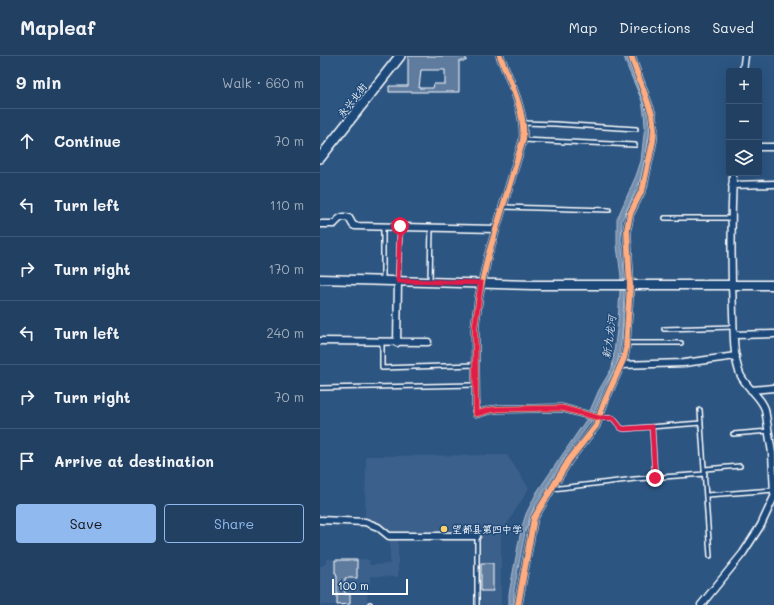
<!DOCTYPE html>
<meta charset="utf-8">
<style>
:root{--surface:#214062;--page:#294768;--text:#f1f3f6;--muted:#a2afbe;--line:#3e5977;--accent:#90b9f0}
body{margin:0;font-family:Mali,"LXGW WenKai TC",sans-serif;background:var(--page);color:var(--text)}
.controls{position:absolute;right:12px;top:12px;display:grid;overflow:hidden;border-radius:4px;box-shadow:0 4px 16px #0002}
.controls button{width:36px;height:36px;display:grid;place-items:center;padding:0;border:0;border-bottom:1px solid var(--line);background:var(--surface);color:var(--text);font:20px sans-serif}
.scale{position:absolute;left:12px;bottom:10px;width:76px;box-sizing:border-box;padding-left:4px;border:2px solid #fff;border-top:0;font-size:11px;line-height:14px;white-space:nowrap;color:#fff;-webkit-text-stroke:3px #1f4a7a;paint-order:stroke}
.stop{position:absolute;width:12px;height:12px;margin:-9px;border:3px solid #e11d48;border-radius:50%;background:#fff}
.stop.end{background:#e11d48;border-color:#fff;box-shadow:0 1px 4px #0008}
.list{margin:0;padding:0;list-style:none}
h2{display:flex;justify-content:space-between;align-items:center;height:52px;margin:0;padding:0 16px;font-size:17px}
h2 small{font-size:13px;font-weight:400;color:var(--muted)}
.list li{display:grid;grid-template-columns:26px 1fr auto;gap:12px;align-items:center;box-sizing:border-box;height:64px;padding:0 16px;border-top:1px solid var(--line)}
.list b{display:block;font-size:15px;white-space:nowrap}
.list em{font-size:13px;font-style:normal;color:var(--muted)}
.actions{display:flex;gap:8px;padding:12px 16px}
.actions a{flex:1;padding:9px 0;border:1px solid var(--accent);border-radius:4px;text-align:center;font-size:14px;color:var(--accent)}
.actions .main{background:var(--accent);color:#111}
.icon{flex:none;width:22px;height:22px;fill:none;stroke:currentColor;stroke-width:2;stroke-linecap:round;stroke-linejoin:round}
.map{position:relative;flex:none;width:454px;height:549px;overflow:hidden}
header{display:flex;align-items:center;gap:24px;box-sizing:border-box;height:56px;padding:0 20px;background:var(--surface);border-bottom:1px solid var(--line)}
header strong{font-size:19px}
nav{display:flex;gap:22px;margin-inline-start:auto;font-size:14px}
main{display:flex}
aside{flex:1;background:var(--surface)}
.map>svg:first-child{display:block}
</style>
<header>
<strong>Mapleaf</strong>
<nav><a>Map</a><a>Directions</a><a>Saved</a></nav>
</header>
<main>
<aside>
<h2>9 min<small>Walk · 660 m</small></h2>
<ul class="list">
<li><svg class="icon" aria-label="ahead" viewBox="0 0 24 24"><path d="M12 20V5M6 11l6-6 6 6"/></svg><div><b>Continue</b></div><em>70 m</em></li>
<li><svg class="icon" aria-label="left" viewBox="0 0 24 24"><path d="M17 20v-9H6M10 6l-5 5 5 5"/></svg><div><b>Turn left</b></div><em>110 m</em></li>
<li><svg class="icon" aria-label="right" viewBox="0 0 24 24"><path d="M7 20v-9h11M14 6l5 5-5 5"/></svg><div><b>Turn right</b></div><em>170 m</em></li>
<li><svg class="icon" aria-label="left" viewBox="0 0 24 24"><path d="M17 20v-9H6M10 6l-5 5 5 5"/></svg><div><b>Turn left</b></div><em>240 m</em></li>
<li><svg class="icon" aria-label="right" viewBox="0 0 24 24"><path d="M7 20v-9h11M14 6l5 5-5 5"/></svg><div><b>Turn right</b></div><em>70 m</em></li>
<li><svg class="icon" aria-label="arrive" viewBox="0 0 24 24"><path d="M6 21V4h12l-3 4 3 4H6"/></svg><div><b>Arrive at destination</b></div></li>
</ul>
<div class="actions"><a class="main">Save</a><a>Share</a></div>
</aside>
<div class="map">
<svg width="454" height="549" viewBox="0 0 454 549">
<rect width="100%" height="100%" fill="#2c5582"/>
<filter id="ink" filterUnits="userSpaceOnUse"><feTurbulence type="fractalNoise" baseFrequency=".025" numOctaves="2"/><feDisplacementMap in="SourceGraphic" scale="8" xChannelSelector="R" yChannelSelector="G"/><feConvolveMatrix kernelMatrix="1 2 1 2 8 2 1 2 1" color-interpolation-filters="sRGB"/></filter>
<g filter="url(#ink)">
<path fill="#3b618b" d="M187 399 209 432 181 478V549H154V478H78V521L50 520V532L48 533 47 549H0V510H3V508H7V503H45L49 504 50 509 70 508V478L62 469 45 463 46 400Z"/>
<path fill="#748fad" stroke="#acbcce" d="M304 0H307L319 26 329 56 330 72 327 93 320 125 302 164 301 183 304 215V242L302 279 297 309 284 332 270 367 246 399 214 451 205 476 194 534V549H189V538L201 474 206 458 217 436 266 364 279 334 292 312 298 266 301 220 297 190V163L316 120 321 105 325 69 324 57 322 45 307 10Z"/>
<path fill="#5e7c9f" stroke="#fff" fill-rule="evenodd" d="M88 0H146V5H139V36H69V30H88ZM101 14H125V28H114L113 32H99Z
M15 504H37V522H25V538H30V548L17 549V520L16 517H15Z
M161 507H173V535H161Z"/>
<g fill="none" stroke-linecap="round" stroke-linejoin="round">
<g stroke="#fff" stroke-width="6">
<path id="service" d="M203 67 235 68 316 73
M203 84 315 89
M183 151 289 154
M345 162H412
M63 224V170
M78 225 80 170
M110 225 111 171
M344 273 414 271
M62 286V312L155 309
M307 287H361
M0 332 156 329
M380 354 390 500
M279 362H293L301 372 304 373 381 367
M332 371 335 422
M413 378 449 375
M385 413 420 410
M232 433 315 423 385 418
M387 439 454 434
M157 480V549
M50 549V548"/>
</g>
<g stroke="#fff" stroke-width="9">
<path id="minor" d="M180 0C190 25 206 57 203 84L168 200 159 240 155 270 156 358 170 354 179 353 242 352 279 362
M423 15 425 0
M439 91H454
M413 117C411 164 411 211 413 258 414 278 413 300 420 318 426 332 440 339 445 353L452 397 454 437
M412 129 454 128
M0 168H14C19 163 21 159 29 162L33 169 35 170 176 173
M414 279 454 278
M0 285 108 286
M77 287 78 225
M301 309 364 307 416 300
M431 334 454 332
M0 464 45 466 58 471 69 480H157
M198 549 214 462 249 404 276 370 284 347 304 302 306 292 310 229 307 174 310 158 323 132 333 85 334 73 332 58 311 0
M381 549 423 497 441 469 454 441"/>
</g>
<g stroke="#fff" stroke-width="11">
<path id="tertiary" d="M0 223 212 229H454"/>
</g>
<g stroke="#fff" stroke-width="12">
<path id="secondary" d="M0 102 80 0"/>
</g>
<use href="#service" stroke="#1f4a7a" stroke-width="3"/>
<use href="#minor" stroke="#1f4a7a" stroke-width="6"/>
<use href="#tertiary" stroke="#1f4a7a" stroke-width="8"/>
<use href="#secondary" stroke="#1f4a7a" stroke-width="9"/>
<g stroke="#1f4a7a" stroke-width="8">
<path id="cycleway" d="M180 0C190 25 206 57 203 84L168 200 159 240 155 270 156 358 170 354 179 353 242 352 279 362
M198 549 214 462 249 404 276 370 284 347 304 302 306 292 310 229 307 174 310 158 323 132 333 85 334 73 332 58 311 0"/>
</g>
<use href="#cycleway" stroke="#ffac80" stroke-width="6"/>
</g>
</g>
<g fill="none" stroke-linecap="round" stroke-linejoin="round" filter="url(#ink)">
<path stroke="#e11d48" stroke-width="5" d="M80 170 78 225 161 227 155 270 156 358 170 354 179 353 242 352 279 362H293L301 372 304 373 332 371 335 422"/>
</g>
<circle fill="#ffd166" stroke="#1f4a7a" stroke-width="1.5" cx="124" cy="473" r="4"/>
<g text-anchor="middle" stroke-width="3" stroke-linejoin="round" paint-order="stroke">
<g font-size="10" fill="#fff" stroke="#1f4a7a">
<text transform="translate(32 44) rotate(-52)" y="4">永兴北街</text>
</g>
<g font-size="10" fill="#fff" stroke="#1f4a7a" text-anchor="start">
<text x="132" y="477">望都县第四中学</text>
</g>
<g font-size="11" font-style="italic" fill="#d5dde6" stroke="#1f4a7a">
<text transform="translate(289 281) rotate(-82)" y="4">新九龙河</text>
</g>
</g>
</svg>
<div class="controls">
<button>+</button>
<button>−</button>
<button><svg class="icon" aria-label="layers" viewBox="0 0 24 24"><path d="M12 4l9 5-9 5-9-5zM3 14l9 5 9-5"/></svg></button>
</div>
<div class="scale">100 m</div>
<div class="stop" style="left:80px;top:170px"></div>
<div class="stop end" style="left:335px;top:422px"></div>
</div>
</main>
